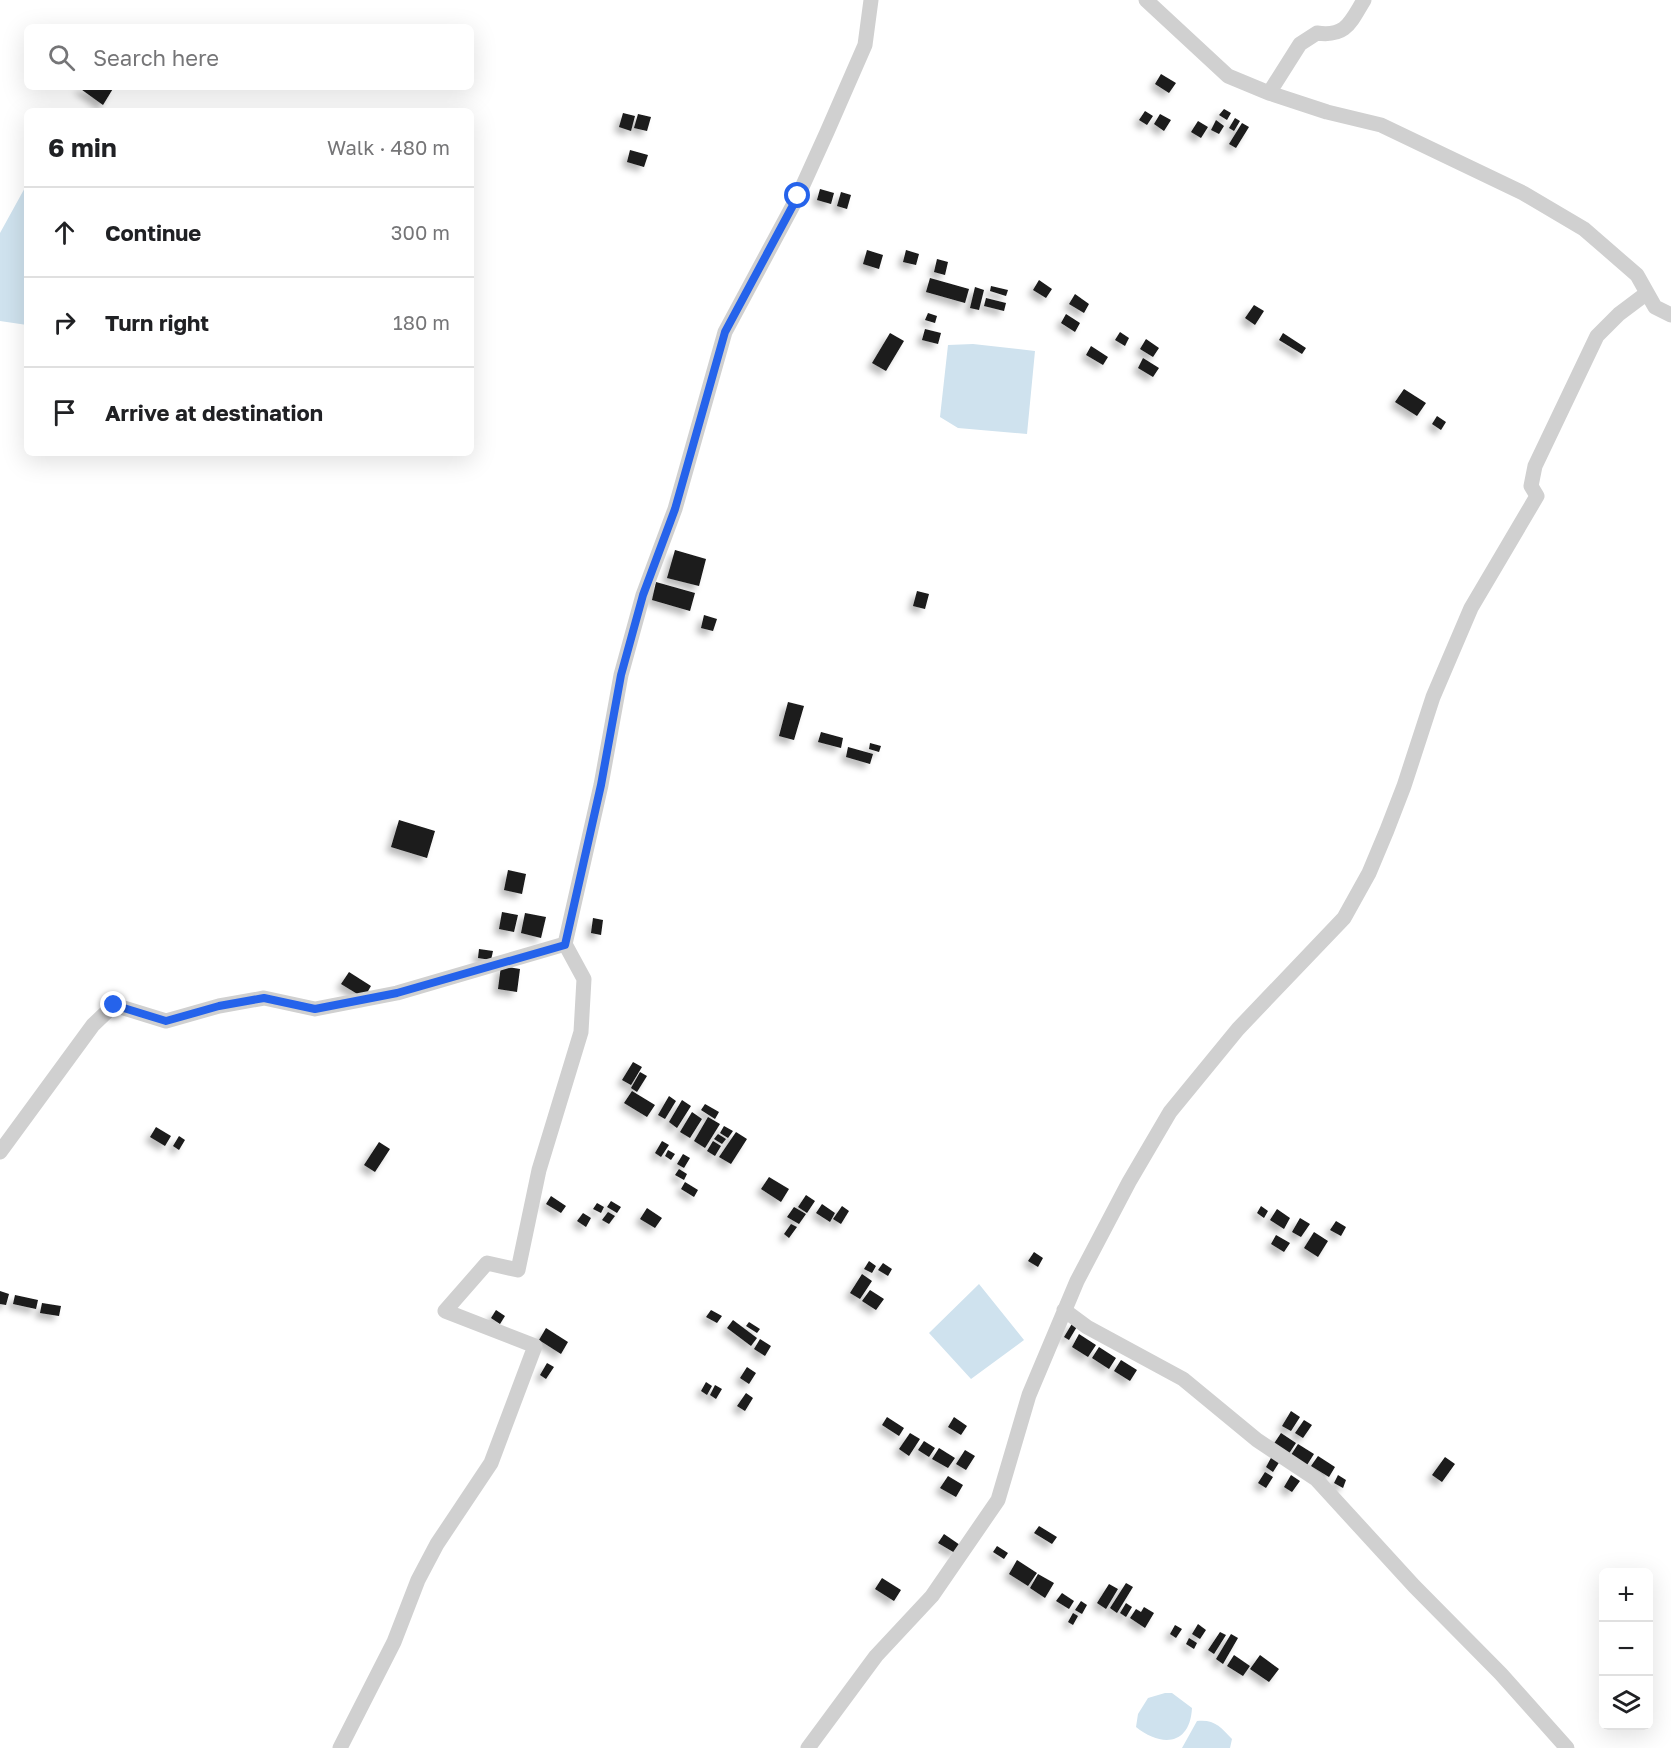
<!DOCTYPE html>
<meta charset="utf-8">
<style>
:root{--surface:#fff;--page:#f2f2f2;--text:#202124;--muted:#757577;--line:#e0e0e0}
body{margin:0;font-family:"Golos Text",sans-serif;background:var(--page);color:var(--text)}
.controls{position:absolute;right:18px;bottom:18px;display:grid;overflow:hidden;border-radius:9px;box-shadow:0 6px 24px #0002}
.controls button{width:54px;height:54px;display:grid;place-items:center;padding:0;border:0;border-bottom:2px solid var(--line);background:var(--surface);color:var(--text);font:30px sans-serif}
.stop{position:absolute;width:18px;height:18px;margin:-14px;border:4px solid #2563eb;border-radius:50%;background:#fff}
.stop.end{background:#2563eb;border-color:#fff;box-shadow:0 2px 6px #0008}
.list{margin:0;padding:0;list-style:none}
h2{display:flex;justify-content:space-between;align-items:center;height:78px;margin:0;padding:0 24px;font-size:26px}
h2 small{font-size:20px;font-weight:400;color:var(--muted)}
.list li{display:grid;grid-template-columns:39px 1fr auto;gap:18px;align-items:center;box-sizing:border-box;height:90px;padding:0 24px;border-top:2px solid var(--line)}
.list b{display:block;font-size:22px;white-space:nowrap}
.list em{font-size:20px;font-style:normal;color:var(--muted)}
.icon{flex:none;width:33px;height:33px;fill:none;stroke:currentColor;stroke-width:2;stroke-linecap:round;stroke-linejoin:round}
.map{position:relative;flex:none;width:1671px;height:1748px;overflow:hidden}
.search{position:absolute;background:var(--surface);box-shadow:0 6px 24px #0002;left:24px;top:24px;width:450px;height:66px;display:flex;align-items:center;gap:15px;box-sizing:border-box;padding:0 21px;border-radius:9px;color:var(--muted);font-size:22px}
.panel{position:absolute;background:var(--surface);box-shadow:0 6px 24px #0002;left:24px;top:108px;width:450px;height:348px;border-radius:9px}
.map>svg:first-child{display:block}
</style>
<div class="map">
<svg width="1671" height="1748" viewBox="0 0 1671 1748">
<defs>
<filter id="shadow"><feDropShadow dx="-5" dy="5" stdDeviation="3" flood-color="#0004"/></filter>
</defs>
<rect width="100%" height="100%" fill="#fff"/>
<path fill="#cfe2ee" d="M27 184V325L0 321V233Z
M973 344 1035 351 1027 434 958 428 940 417 948 345Z
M979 1284 1024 1340 971 1379 929 1333Z
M1165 1693H1172L1192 1708C1190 1746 1161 1747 1136 1727L1138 1714 1148 1698Z
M1197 1721C1214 1719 1221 1727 1232 1739L1230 1748H1182Z"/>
<path fill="#1a1a1a" filter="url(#shadow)" d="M1161 74 1176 83 1169 93 1155 84Z
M78 87H114L103 105Z
M1224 109 1231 113 1227 120 1219 115Z
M1145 111 1153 116 1147 125 1139 120Z
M623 113 635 116 631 131 619 127Z
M638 114 651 117 647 131 634 128Z
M1160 114 1171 120 1164 131 1154 124Z
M1235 118 1240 121 1234 131 1229 128Z
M1216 120 1224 126 1219 134 1211 130Z
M1198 121 1208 127 1201 138 1191 132Z
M1242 123 1249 127 1236 148 1229 144Z
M630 150 648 155 644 167 627 162Z
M820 189 834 193 831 204 817 200Z
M841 192 851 195 847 209 837 206Z
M867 250 883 255 879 269 863 264Z
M906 250 919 254 916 265 903 262Z
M937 259 948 262 945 275 934 272Z
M930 278 969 289 965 303 926 292Z
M1039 280 1052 289 1046 298 1033 290Z
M991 286 1008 290 1006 296 990 291Z
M975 287 984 290 979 310 970 308Z
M1075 294 1089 304 1084 313 1069 304Z
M986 298 1006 303 1004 311 984 306Z
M1254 305 1264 311 1255 325 1245 318Z
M928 313 937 316 935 323 925 320Z
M1066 314 1080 323 1075 332 1061 323Z
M925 329 941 333 938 344 922 340Z
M1120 332 1129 338 1125 346 1115 340Z
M890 333 904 341 886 371 872 363Z
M1283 333 1306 348 1302 354 1279 340Z
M1146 339 1159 348 1153 357 1140 349Z
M1091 346 1108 357 1103 365 1086 355Z
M1143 358 1159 368 1153 377 1138 368Z
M1404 389 1426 403 1417 416 1395 402Z
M1437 416 1446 422 1441 430 1432 424Z
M675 550 706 559 699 586 667 578Z
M656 582 695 593 690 611 652 600Z
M917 591 929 594 925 609 913 606Z
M704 615 717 619 713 631 701 628Z
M788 702 804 706 794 740 779 736Z
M821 732 843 738 841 748 818 742Z
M870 743 881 746 879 752 869 749Z
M848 747 873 754 870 764 846 757Z
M399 820 435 831 427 858 391 847Z
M508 870 526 874 522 894 504 890Z
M502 912 518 915 514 932 499 929Z
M525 913 546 917 541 938 521 933Z
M593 918 603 920 601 935 591 933Z
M479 949 493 951 491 960 478 958Z
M501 966 520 969 517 992 498 989Z
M349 972 371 986 364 998 341 984Z
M633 1062 642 1067 631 1085 622 1080Z
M640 1072 647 1076 637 1092 631 1088Z
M632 1091 655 1105 647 1117 624 1103Z
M669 1096 676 1101 665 1119 658 1115Z
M682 1100 691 1106 677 1128 669 1122Z
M705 1104 719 1112 715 1119 701 1110Z
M692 1112 702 1119 690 1138 680 1132Z
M708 1117 720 1124 705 1148 694 1141Z
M724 1126 733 1131 728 1138 720 1133Z
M156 1127 171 1136 165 1146 150 1137Z
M736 1132 747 1139 731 1164 719 1157Z
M718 1134 726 1139 722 1144 714 1139Z
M179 1136 185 1140 179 1150 173 1146Z
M662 1141 669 1145 661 1157 655 1153Z
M713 1141 721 1146 715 1156 707 1151Z
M379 1142 390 1149 375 1172 364 1165Z
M668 1150 675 1154 671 1160 665 1156Z
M683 1154 690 1158 684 1168 677 1164Z
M679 1169 687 1174 684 1180 675 1175Z
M769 1177 789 1189 781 1202 761 1189Z
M685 1182 698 1190 694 1197 681 1189Z
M806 1195 815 1201 807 1213 798 1207Z
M551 1196 566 1206 561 1213 546 1204Z
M611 1201 621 1207 617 1213 607 1207Z
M597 1203 604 1207 601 1213 593 1209Z
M822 1204 835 1213 830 1222 816 1213Z
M842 1206 849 1211 841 1224 833 1219Z
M1261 1206 1268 1211 1264 1218 1257 1213Z
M794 1207 806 1214 799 1224 787 1217Z
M647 1208 662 1218 655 1228 640 1219Z
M1277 1209 1290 1218 1284 1229 1270 1220Z
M608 1212 615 1216 609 1224 602 1220Z
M583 1213 591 1218 586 1227 577 1221Z
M1300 1218 1310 1224 1301 1237 1292 1232Z
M1336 1221 1346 1227 1341 1236 1330 1230Z
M791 1224 797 1227 789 1238 784 1234Z
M1314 1232 1328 1241 1318 1257 1304 1248Z
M1276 1235 1290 1243 1284 1252 1271 1244Z
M1034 1252 1043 1258 1038 1267 1028 1261Z
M869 1261 876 1266 872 1273 864 1269Z
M883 1263 892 1269 888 1276 878 1270Z
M862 1274 872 1281 860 1299 850 1293Z
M870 1290 884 1299 876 1310 862 1301Z
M0 1291 9 1294 6 1305 0 1304Z
M15 1295 38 1300 36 1309 13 1304Z
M42 1303 61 1306 59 1316 40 1313Z
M496 1310 505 1316 500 1324 491 1318Z
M711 1310 722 1316 717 1323 706 1317Z
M733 1320 757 1338 751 1346 727 1328Z
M749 1322 760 1329 757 1333 746 1326Z
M1073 1322 1078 1325 1069 1340 1064 1337Z
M546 1328 568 1342 561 1354 539 1340Z
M1079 1334 1096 1345 1088 1357 1072 1347Z
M760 1339 771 1346 765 1356 754 1349Z
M1099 1347 1116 1358 1109 1369 1092 1358Z
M1121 1360 1137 1370 1130 1381 1114 1371Z
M547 1363 554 1367 546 1379 540 1375Z
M747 1367 756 1373 749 1384 740 1378Z
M706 1382 712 1386 707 1395 701 1391Z
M715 1385 722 1389 716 1399 710 1395Z
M746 1393 753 1398 745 1411 737 1406Z
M1291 1411 1300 1417 1291 1431 1282 1426Z
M887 1417 904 1428 899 1436 882 1425Z
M954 1417 967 1426 961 1435 948 1427Z
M1304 1420 1312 1425 1303 1438 1295 1433Z
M910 1433 920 1439 909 1456 899 1449Z
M1281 1433 1296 1443 1288 1455 1273 1445Z
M924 1441 935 1448 929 1457 918 1450Z
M1298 1444 1314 1454 1307 1465 1291 1455Z
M939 1448 955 1458 948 1468 932 1459Z
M965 1450 975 1456 966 1470 956 1464Z
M1272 1456 1280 1461 1273 1472 1266 1467Z
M1318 1456 1335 1467 1329 1477 1311 1466Z
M1445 1457 1455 1464 1442 1482 1432 1475Z
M1265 1472 1273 1477 1266 1488 1258 1483Z
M1291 1475 1300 1481 1292 1492 1284 1487Z
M1338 1475 1346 1480 1343 1488 1334 1483Z
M948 1476 963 1485 956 1497 940 1488Z
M1039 1526 1057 1537 1052 1544 1034 1533Z
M944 1534 960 1545 955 1553 938 1543Z
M997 1546 1008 1553 1004 1559 993 1552Z
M1017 1560 1037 1573 1028 1586 1009 1574Z
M1038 1574 1054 1583 1045 1598 1030 1588Z
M882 1578 901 1590 894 1601 875 1589Z
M1126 1583 1133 1587 1117 1613 1110 1608Z
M1109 1584 1118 1589 1106 1609 1097 1603Z
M1062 1593 1074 1601 1069 1609 1056 1601Z
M1081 1601 1087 1605 1082 1614 1075 1610Z
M1126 1603 1132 1607 1126 1617 1120 1613Z
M1144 1607 1154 1613 1145 1628 1130 1618 1136 1609 1141 1612Z
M1073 1613 1078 1616 1073 1625 1068 1622Z
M1198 1624 1206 1630 1200 1639 1192 1634Z
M1175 1625 1182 1629 1176 1638 1170 1634Z
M1220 1632 1226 1635 1214 1654 1208 1650Z
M1231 1634 1238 1638 1223 1664 1216 1659Z
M1189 1638 1197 1643 1194 1649 1186 1644Z
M1234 1655 1250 1666 1243 1676 1227 1666Z
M1260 1655 1279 1669 1269 1682 1250 1669Z"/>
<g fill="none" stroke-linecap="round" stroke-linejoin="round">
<path stroke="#d0d0d0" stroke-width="15" d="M1146 0 1228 76 1269 93
M1364 0C1350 23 1346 37 1317 33L1300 44 1269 93 1327 112 1381 125 1523 193 1584 229 1637 275 1655 307 1671 315
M0 1152 93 1025 114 1005 166 1021 219 1006 264 998 315 1009 397 993 565 944 601 785 621 675 643 595 675 509 725 332 798 196 827 132 865 45 871 0
M1064 1310 1087 1327 1183 1379 1257 1440 1316 1479 1414 1586 1501 1674 1567 1748
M340 1748 394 1642 418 1580 437 1544 491 1463 535 1346 445 1311 487 1263 518 1270 539 1170 581 1032 584 979 565 944
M808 1748 876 1656 932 1596 998 1500 1029 1395 1077 1281 1129 1182 1170 1112 1238 1029 1344 918 1369 873 1387 830 1404 786 1433 697 1471 608 1537 496 1531 486 1535 466 1597 336 1619 314 1647 293"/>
</g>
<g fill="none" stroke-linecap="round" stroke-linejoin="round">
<path stroke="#2563eb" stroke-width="8" d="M114 1005 166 1021 219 1006 264 998 315 1009 397 993 565 945 601 785 621 675 643 595 675 509 725 332 798 196"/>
</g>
</svg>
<div class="controls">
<button>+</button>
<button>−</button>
<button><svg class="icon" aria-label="layers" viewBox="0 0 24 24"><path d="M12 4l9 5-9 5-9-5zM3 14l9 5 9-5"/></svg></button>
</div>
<div class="stop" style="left:798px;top:196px"></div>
<div class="stop end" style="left:114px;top:1005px"></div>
<div class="search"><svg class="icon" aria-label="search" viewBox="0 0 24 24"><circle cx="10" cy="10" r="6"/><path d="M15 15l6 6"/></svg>Search here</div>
<section class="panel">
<h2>6 min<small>Walk · 480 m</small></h2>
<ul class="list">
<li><svg class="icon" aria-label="ahead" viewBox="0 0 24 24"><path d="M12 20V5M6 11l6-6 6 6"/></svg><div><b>Continue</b></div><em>300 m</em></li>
<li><svg class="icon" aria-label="right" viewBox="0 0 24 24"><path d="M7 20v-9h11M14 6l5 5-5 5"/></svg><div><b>Turn right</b></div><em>180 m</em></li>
<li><svg class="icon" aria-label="arrive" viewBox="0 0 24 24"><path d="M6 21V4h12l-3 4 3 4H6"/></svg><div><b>Arrive at destination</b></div></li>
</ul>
</section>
</div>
